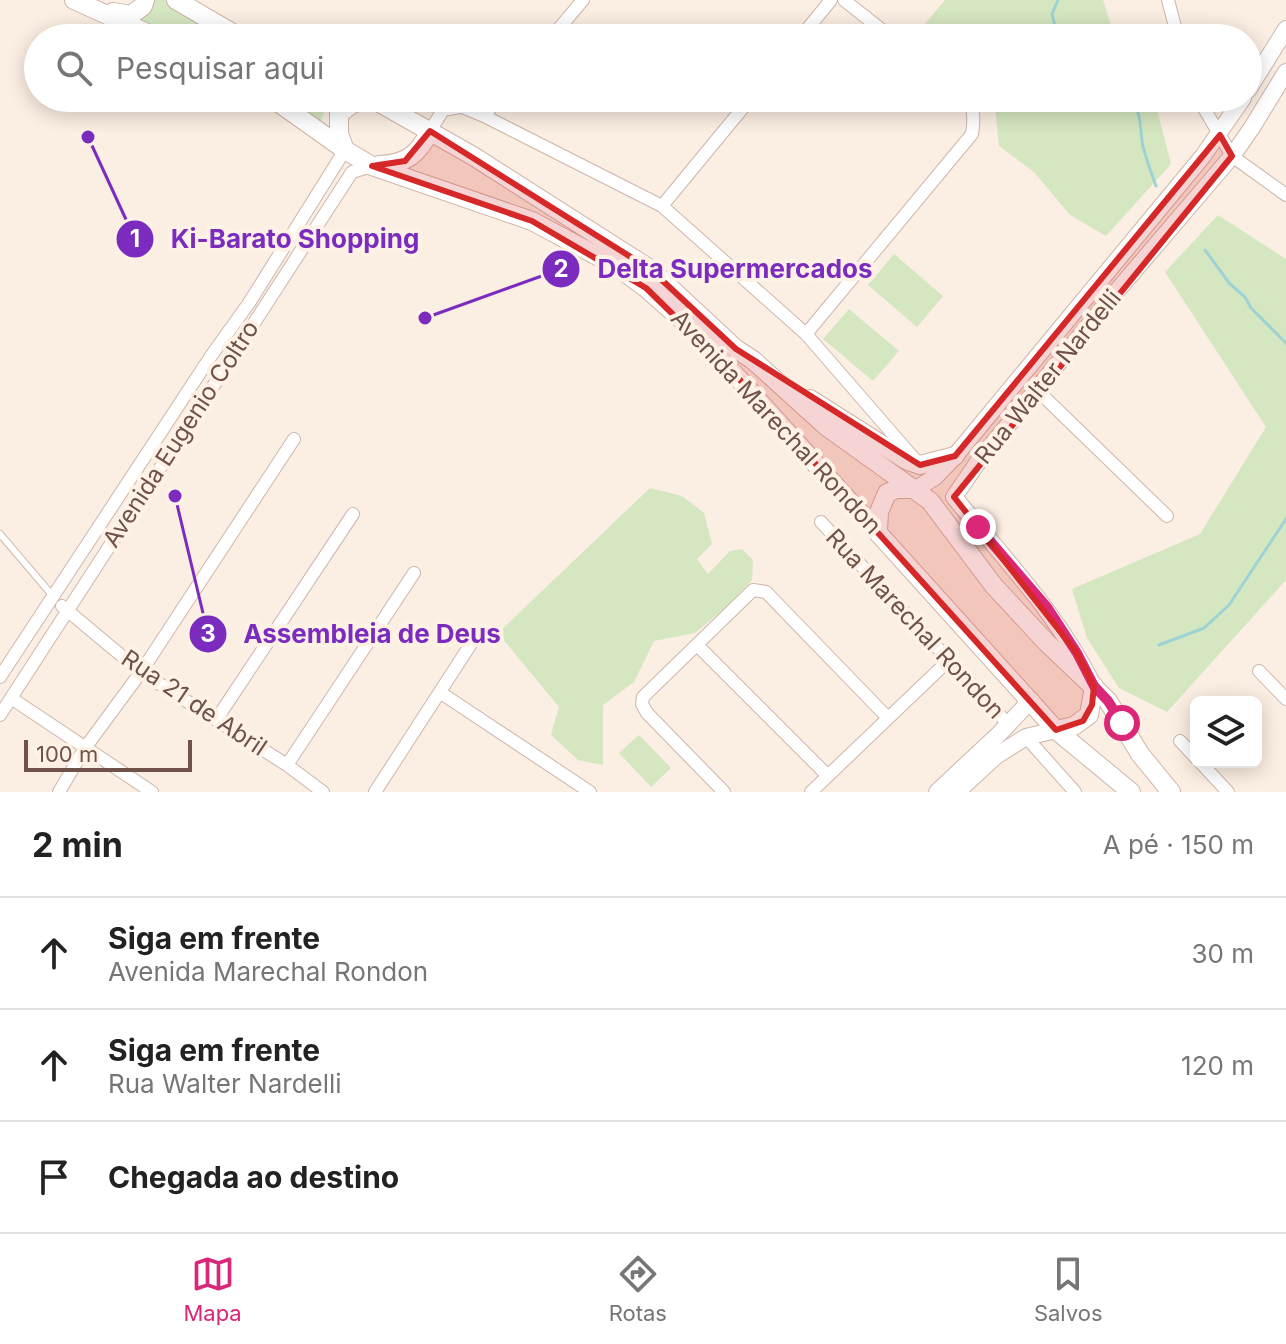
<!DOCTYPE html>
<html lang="pt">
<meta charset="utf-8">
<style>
:root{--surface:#fff;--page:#f2f2f2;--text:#222;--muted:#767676;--line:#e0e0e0;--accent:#db2777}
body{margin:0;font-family:Inter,sans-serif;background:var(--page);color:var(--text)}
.controls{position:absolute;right:24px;bottom:24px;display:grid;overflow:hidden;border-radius:12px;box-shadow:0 4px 20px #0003}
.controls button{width:72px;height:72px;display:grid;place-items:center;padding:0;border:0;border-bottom:2px solid var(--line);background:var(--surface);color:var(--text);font:40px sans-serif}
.scale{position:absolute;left:24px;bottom:20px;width:168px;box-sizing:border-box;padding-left:8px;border:4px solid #70524a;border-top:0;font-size:22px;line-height:28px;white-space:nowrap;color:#70524a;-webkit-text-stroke:6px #fef2e7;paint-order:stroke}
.stop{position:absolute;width:24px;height:24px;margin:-18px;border:6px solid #db2777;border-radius:50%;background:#fff}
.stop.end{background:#db2777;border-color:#fff;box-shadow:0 2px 8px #0008}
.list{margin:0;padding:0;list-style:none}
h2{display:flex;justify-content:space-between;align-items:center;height:104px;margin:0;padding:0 32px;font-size:34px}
h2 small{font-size:26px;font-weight:400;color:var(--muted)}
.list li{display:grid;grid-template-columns:52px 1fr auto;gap:24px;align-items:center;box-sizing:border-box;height:112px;padding:0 32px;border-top:2px solid var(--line)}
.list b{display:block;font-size:30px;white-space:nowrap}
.list p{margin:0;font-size:26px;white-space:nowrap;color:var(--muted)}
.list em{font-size:26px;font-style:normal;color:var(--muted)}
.icon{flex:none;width:44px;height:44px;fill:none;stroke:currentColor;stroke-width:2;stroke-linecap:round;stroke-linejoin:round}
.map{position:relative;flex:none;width:1286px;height:792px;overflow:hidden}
.search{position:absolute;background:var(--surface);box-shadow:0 4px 20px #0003;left:24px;right:24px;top:24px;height:88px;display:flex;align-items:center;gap:20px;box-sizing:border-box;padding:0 28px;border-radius:44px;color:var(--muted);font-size:30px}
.sheet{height:440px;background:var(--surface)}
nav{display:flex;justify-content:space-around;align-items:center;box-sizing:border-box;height:112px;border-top:2px solid var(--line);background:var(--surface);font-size:22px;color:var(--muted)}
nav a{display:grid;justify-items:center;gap:4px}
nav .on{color:var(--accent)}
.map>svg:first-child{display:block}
</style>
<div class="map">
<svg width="1286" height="792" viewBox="0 0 1286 792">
<rect width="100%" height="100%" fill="#fbeee2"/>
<path fill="#d5e7c1" d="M152 0H171L229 38H184L137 21Z
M945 0H1103L1115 38H927L918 32Z
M286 98H333L326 104 321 122Z
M994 98H1154L1171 164 1106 236 1070 215 1034 172 999 146Z
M1218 215 1286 259V580L1167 712 1119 688 1087 638 1072 589 1200 534 1266 427 1165 272Z
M894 254 943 296 917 327 868 285Z
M849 309 899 351 873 381 823 339Z
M650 488 682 496 704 513 712 544 697 559 708 574 730 551 742 549 753 560 752 580 725 608 695 633 654 641 634 682 603 705V765L578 760 551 735 559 707 498 633Z
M639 735 671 768 651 787 619 753Z"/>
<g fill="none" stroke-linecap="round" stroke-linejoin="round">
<path stroke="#9ed2d4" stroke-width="3" d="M1058 0 1052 14 1058 38
M1126 98C1144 108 1139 130 1143 147 1147 160 1151 173 1156 186
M1205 250 1230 284 1245 297 1251 308 1286 343
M1159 645 1204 628 1229 605 1286 519"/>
<g stroke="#cdb6ac" stroke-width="8">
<path id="service" d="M0 534 52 595"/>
</g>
<g stroke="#cdb6ac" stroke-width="14">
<path id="minor" d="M844 0 892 38
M1168 0 1178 38
M551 38 583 0
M800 38 831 0
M441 98 484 116 662 206 806 334 917 462
M1198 98 1232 156 1286 195
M484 116 499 98
M430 131 443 110 460 107
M662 206 751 98
M806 334 972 134C974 120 975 109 966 98
M1037 390 1167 516
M821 522 1009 725
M62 606 141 672 287 765 323 792
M697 645 828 776
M1259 671 1286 699
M0 677 211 356 249 303 345 150
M441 693 590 792
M11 698 152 792
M0 715 352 172 372 166
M216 720 353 514
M1026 737 1075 792
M1180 741 1196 758
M1200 762 1228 792
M287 765 414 573
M59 792 85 748 141 672 294 439
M375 792 478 633
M724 792 647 713 642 704 643 697 753 590 766 592 888 718
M811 792 948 661"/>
</g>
<g stroke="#cdb6ac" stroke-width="18">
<path id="tertiary" d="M1248 90 1286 29
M916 489 935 477 955 456 1203 156 1243 98
M1093 685C1057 613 1004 559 954 497L978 462 1116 292 1232 156 1251 129 1286 72
M937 792 1000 733 1031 700
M957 792 996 756 1026 737 1056 730"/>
</g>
<g stroke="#d0b5a9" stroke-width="20">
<path id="secondary" d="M74 0 158 38
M176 0 241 38
M113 12 131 15 143 6 145 0
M272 98 345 150 372 166 532 221 616 266 646 288 689 326 739 379 1056 730 1131 792
M371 98 473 156 650 269 736 349 753 360 827 427 930 501 994 586 1047 643 1108 701 1140 754 1171 792
M345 150 339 134V114L352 104 372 98
M379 165C406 164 418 155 430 131
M810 399 906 460 920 465 955 456
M878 530 879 512 887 493 897 489H916
M1056 730 1074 726 1089 715 1094 686"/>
</g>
<use href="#service" stroke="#fff" stroke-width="6"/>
<use href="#minor" stroke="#fff" stroke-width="12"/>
<use href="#tertiary" stroke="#fff" stroke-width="16"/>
<use href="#secondary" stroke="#fff" stroke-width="18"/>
</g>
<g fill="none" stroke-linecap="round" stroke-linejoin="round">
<path stroke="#db2777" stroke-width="10" d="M978 527 1047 607 1077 653 1094 686 1108 701 1122 723"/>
</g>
<path fill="#d62828" fill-opacity="0.2" stroke="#d62828" stroke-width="6" stroke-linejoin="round" d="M430 131 650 269 736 349 920 465 955 456 1220 135 1232 156 954 497 1077 653 1094 686 1092 705 1083 721 1056 730 739 379 646 288 532 221 372 166 405 161Z"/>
<g text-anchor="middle" stroke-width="8" stroke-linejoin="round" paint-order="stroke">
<g font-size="24" fill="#70524a" stroke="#fef2e7">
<text transform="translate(1048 377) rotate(-51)" y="8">Rua Walter Nardelli</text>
<text transform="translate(776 422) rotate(47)" y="8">Avenida Marechal Rondon</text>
<text transform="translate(181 434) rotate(-57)" y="8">Avenida Eugenio Coltro</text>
<text transform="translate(915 624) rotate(47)" y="8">Rua Marechal Rondon</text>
<text transform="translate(194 703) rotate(34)" y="8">Rua 21 de Abril</text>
</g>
</g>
<path fill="none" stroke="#7b2cbf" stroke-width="3" d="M88 137L135 239M425 318L561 269M175 496L208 634"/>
<g fill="#7b2cbf" stroke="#fef2e7" stroke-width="3">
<circle cx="88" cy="137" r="8"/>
<circle cx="425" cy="318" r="8"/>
<circle cx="175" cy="496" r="8"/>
<circle cx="135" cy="239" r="20"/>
<circle cx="561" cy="269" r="20"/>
<circle cx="208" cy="634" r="20"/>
</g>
<g font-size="24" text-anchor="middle" font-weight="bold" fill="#fff">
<text x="135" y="247">1</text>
<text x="561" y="277">2</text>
<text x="208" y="642">3</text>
</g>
<g font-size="26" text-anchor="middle" font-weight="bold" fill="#7b2cbf" stroke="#fef2e7" stroke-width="8" stroke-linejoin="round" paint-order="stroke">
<text x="295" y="248">Ki-Barato Shopping</text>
<text x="735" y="278">Delta Supermercados</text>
<text x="372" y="643">Assembleia de Deus</text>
</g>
</svg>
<div class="controls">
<button><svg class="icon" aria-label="layers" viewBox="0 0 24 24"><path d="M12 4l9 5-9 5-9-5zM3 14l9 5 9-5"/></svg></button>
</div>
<div class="scale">100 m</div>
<div class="stop" style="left:1122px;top:723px"></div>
<div class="stop end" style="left:978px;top:527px"></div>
<div class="search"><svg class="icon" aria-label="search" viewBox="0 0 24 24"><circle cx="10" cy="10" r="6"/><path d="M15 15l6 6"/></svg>Pesquisar aqui</div>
</div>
<section class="sheet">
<h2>2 min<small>A pé · 150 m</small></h2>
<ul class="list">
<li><svg class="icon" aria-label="ahead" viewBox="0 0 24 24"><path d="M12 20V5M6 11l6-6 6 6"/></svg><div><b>Siga em frente</b><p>Avenida Marechal Rondon</p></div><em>30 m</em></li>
<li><svg class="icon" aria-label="ahead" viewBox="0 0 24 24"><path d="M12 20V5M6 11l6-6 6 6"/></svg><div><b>Siga em frente</b><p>Rua Walter Nardelli</p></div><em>120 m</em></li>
<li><svg class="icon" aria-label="arrive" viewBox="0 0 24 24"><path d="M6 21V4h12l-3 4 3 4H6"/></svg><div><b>Chegada ao destino</b></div></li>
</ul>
</section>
<nav>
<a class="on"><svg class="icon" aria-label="map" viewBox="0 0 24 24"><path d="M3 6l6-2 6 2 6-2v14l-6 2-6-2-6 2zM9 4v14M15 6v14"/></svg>Mapa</a>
<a><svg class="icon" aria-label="directions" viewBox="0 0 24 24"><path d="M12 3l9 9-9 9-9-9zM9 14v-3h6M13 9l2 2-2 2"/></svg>Rotas</a>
<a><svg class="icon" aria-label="saved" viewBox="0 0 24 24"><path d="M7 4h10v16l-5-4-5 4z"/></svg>Salvos</a>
</nav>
